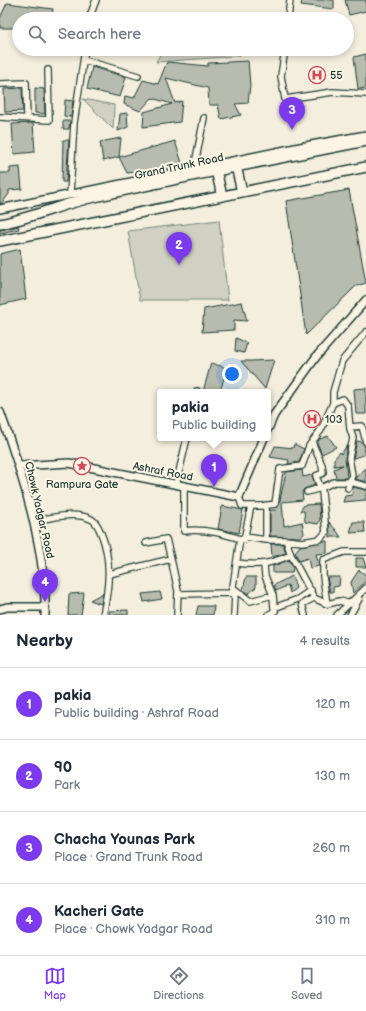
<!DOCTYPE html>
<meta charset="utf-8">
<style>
:root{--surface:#fff;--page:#f2f2f3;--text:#1f2937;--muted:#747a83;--line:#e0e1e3;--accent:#7c3aed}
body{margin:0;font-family:"Balsamiq Sans",sans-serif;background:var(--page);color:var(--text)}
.you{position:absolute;left:232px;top:374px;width:14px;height:14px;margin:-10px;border:3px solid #fff;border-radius:50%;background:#1a73e8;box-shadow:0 0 0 6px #1a73e833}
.badge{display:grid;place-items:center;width:26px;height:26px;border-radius:50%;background:var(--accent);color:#fff;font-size:13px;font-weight:700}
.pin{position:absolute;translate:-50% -33px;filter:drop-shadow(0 1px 2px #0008)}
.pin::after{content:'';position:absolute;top:21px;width:14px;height:12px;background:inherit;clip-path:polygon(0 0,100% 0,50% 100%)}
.popup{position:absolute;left:157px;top:389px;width:114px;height:52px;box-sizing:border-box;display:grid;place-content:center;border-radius:4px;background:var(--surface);filter:drop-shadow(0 1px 3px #0005);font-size:13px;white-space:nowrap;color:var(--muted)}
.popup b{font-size:15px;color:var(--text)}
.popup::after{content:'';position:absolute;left:50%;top:100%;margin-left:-8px;border:8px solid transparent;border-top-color:var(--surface)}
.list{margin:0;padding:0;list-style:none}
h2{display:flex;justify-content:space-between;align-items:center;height:52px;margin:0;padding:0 16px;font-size:17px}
h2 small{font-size:13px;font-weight:400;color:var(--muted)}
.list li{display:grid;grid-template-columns:26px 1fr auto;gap:12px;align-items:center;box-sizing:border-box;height:72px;padding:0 16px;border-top:1px solid var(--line)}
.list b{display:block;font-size:15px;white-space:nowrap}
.list p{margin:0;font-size:13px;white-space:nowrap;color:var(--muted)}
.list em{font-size:13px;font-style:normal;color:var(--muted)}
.icon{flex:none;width:22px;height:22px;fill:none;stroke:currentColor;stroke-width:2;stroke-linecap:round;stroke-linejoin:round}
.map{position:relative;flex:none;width:366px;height:615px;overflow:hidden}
.search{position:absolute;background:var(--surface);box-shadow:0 2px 6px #0003;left:12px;right:12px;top:12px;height:44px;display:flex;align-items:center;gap:10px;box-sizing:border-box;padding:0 14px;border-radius:22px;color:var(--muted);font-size:15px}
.sheet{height:340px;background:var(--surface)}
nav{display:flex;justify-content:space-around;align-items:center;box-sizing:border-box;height:56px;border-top:1px solid var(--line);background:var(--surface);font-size:11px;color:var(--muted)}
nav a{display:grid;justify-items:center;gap:2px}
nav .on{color:var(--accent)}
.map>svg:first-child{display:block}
</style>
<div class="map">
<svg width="366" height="615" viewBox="0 0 366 615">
<rect width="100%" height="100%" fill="#f3eede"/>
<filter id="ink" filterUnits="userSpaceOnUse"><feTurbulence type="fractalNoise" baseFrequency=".025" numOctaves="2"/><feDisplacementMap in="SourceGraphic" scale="8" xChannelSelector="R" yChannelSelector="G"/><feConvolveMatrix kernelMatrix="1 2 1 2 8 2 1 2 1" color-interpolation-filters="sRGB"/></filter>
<g filter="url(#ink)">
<path fill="#d0d1c2" stroke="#78877b" d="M163 49H240V56L156 62Z
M83 99 114 105 113 129Z
M219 220 228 300H140L128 231Z"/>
<path fill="#b8bcae" stroke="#1f3d34" d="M302 0H334V9L301 5Z
M345 0H366V11L349 15Z
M7 3 53 9 51 19H19V28H0V18Z
M366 54V88L358 89 354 57Z
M248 61 250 85 248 103 235 104 241 115 221 119 218 105H209L208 88 166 78 175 103 182 101 180 122 143 127 144 112 172 104 152 98 140 111 124 104 125 96 134 98 143 80 158 84 167 62 208 66V63Z
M92 67 126 77 120 97 87 89Z
M22 88 23 111 5 112 4 89Z
M35 88 44 89 45 114 35 113Z
M65 100 73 101 71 117 64 116Z
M127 113 128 127 118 131 120 114Z
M63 121H70L69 129H63Z
M33 123 35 152 14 154 12 124Z
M121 138 119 157 103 161 100 142Z
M63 140H69L66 182H62Z
M175 141 183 166 127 173 119 157Z
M20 167 22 189 9 190V194L2 203 0 204V173H10V168Z
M349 190 366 283 356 286 306 335 286 201Z
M18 226 19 229 0 233V230Z
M20 249 26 299 0 305V254Z
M242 302 247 321 234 320V330L202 332 204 309Z
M236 338 247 343 244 353 235 351Z
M274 360 265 389 241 361H251Z
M211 363 227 368 220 392H203Z
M366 388V414H356L354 389Z
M328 436 336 447 322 454 317 443 320 439Z
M357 441 362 442 365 446 364 455 353 458Z
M294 444 304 449 299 462 288 464 289 460 270 457 275 446 293 448Z
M347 445 345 457 347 478H336L334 469 343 465 334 466V459L340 452 341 454Z
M366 468V482L355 479 356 477Z
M302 470 303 477 312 475 315 485 304 489 302 492 303 500 282 502 284 526 302 522 304 534 300 537 270 536V510H276L279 505 286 472Z
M353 487 366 490V500L343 502 345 496 352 495Z
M319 504 320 519 318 524 305 522 304 511H300L304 505Z
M222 506 243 510 239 533 218 529Z
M329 522 336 530 341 537H330Z
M353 522H364L365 532 350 533Z
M324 541H327V553L316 554 319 566 310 568 308 558 299 561 295 552 300 546Z
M271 544H283L286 553 272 557Z
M356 558H363L366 567H356Z
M289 560 293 567 292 573H273V566Z
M359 570 366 575V581L353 593 351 582Z
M292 576 296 588 290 593 288 585 276 591 274 585Z
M246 577H256V587L248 594 243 590Z
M327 577H340L339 586 333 587V592H330Z
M160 592 162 599 144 602 142 594Z
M84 593 81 615H68L69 594Z
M103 593 101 604 90 600Z
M198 606H214L213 615H196Z
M128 610V615H109V611Z"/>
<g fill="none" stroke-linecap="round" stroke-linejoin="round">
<g stroke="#1f3d34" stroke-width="8">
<path id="minor" d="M89 19 96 0
M288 19 290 0
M18 33H19
M285 49 281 76 285 99 333 92 366 94
M84 60 138 76
M0 84 26 83 27 118
M0 117 49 120 48 70
M194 169 204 118
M70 194 74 123 85 49
M197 392V391
M333 403 343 399 348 406 350 429 353 438 349 458 352 475 348 488
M350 427 362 426 366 442
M176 485 187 438
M184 486V531C204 528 225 534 244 540L251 506
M307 492 321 488 334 482H350L366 486
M239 497 242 506H262L275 504 280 469 302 466 309 446 321 430 333 403V392L342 361 366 332
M33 521C51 518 73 511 91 519 96 521 99 528 101 533 112 560 109 587 103 615
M245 537 266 540V505
M266 540H286L291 555 314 598
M286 540 302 542 320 539 326 532 322 492 316 476 323 473 322 465 312 442
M146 543 166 539 171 559
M237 563C260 566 270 564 291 555
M109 574 171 559 178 591 177 615
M232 587 250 601 273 595 265 576 264 565
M232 593 235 594 234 615
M178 594 232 593 240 539
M273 595 274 608 298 599 311 590
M327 604 323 577V560L344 552H366
M268 615 275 611
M305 615 302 604 314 598 327 604 340 601 350 604
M337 615 366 588
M350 615 359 599"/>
</g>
<g stroke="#1f3d34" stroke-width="10">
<path id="tertiary" d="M0 209 300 147 366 135
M0 412C22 472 47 551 45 615
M268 429 274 415 316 357 366 300
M19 466 69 463 239 497 264 438
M0 609 7 607H45"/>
</g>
<g stroke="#1f3d34" stroke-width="12">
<path id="trunk" d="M236 166 242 192
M216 170 222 196
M0 224C31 218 60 205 90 198 182 177 274 159 366 141
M0 241 366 167"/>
</g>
<use href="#minor" stroke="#fcf5e5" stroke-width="5.5"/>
<use href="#tertiary" stroke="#fcf5e5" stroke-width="7"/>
<use href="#trunk" stroke="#fcf5e5" stroke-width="9"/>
</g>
</g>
<defs>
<g id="hospital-ring" transform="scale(0.9)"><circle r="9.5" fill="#fcf5e5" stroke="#d1495b" stroke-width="1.5"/><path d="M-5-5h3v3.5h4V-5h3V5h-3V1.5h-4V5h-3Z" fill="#d1495b"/></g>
<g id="sight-ring" transform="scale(0.9)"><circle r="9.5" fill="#fcf5e5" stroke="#d1495b" stroke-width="1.5"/><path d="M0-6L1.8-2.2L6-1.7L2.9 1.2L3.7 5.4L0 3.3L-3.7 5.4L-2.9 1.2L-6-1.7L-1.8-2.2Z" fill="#d1495b"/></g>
</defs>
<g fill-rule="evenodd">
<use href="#hospital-ring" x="317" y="75"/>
<use href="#hospital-ring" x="312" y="419"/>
<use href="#sight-ring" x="82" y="466"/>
</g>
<g text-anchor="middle" stroke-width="4" stroke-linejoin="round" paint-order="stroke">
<g font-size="11" fill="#1f3d34" stroke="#fcf5e5" text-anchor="start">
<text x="330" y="79">55</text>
<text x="325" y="423">103</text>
<text x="82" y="488" text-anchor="middle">Rampura Gate</text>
</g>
<g font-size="11" fill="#1f3d34" stroke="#fcf5e5">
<text transform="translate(179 166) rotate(-12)" y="4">Grand Trunk Road</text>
<text transform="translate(163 471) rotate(11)" y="4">Ashraf Road</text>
<text transform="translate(40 510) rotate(77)" y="4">Chowk Yadgar Road</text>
</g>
</g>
</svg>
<div class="you"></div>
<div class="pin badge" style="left:214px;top:487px">1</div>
<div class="popup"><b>pakia</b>Public building</div>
<div class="pin badge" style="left:179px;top:265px">2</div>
<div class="pin badge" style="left:292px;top:130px">3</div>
<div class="pin badge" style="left:45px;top:602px">4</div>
<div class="search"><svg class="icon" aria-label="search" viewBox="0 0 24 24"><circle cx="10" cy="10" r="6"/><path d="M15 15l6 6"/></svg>Search here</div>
</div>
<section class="sheet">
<h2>Nearby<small>4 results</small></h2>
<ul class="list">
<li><span class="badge">1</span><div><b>pakia</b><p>Public building · Ashraf Road</p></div><em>120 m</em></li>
<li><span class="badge">2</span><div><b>90</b><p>Park</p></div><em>130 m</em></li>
<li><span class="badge">3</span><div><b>Chacha Younas Park</b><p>Place · Grand Trunk Road</p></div><em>260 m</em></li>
<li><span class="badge">4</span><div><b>Kacheri Gate</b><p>Place · Chowk Yadgar Road</p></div><em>310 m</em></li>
</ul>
</section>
<nav>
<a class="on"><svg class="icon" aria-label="map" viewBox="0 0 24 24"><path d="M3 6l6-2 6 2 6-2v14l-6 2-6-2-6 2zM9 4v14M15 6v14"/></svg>Map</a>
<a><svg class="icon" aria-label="directions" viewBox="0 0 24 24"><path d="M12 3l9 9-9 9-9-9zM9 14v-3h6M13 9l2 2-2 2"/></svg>Directions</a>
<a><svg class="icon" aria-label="saved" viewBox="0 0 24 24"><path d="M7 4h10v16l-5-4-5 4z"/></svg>Saved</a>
</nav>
